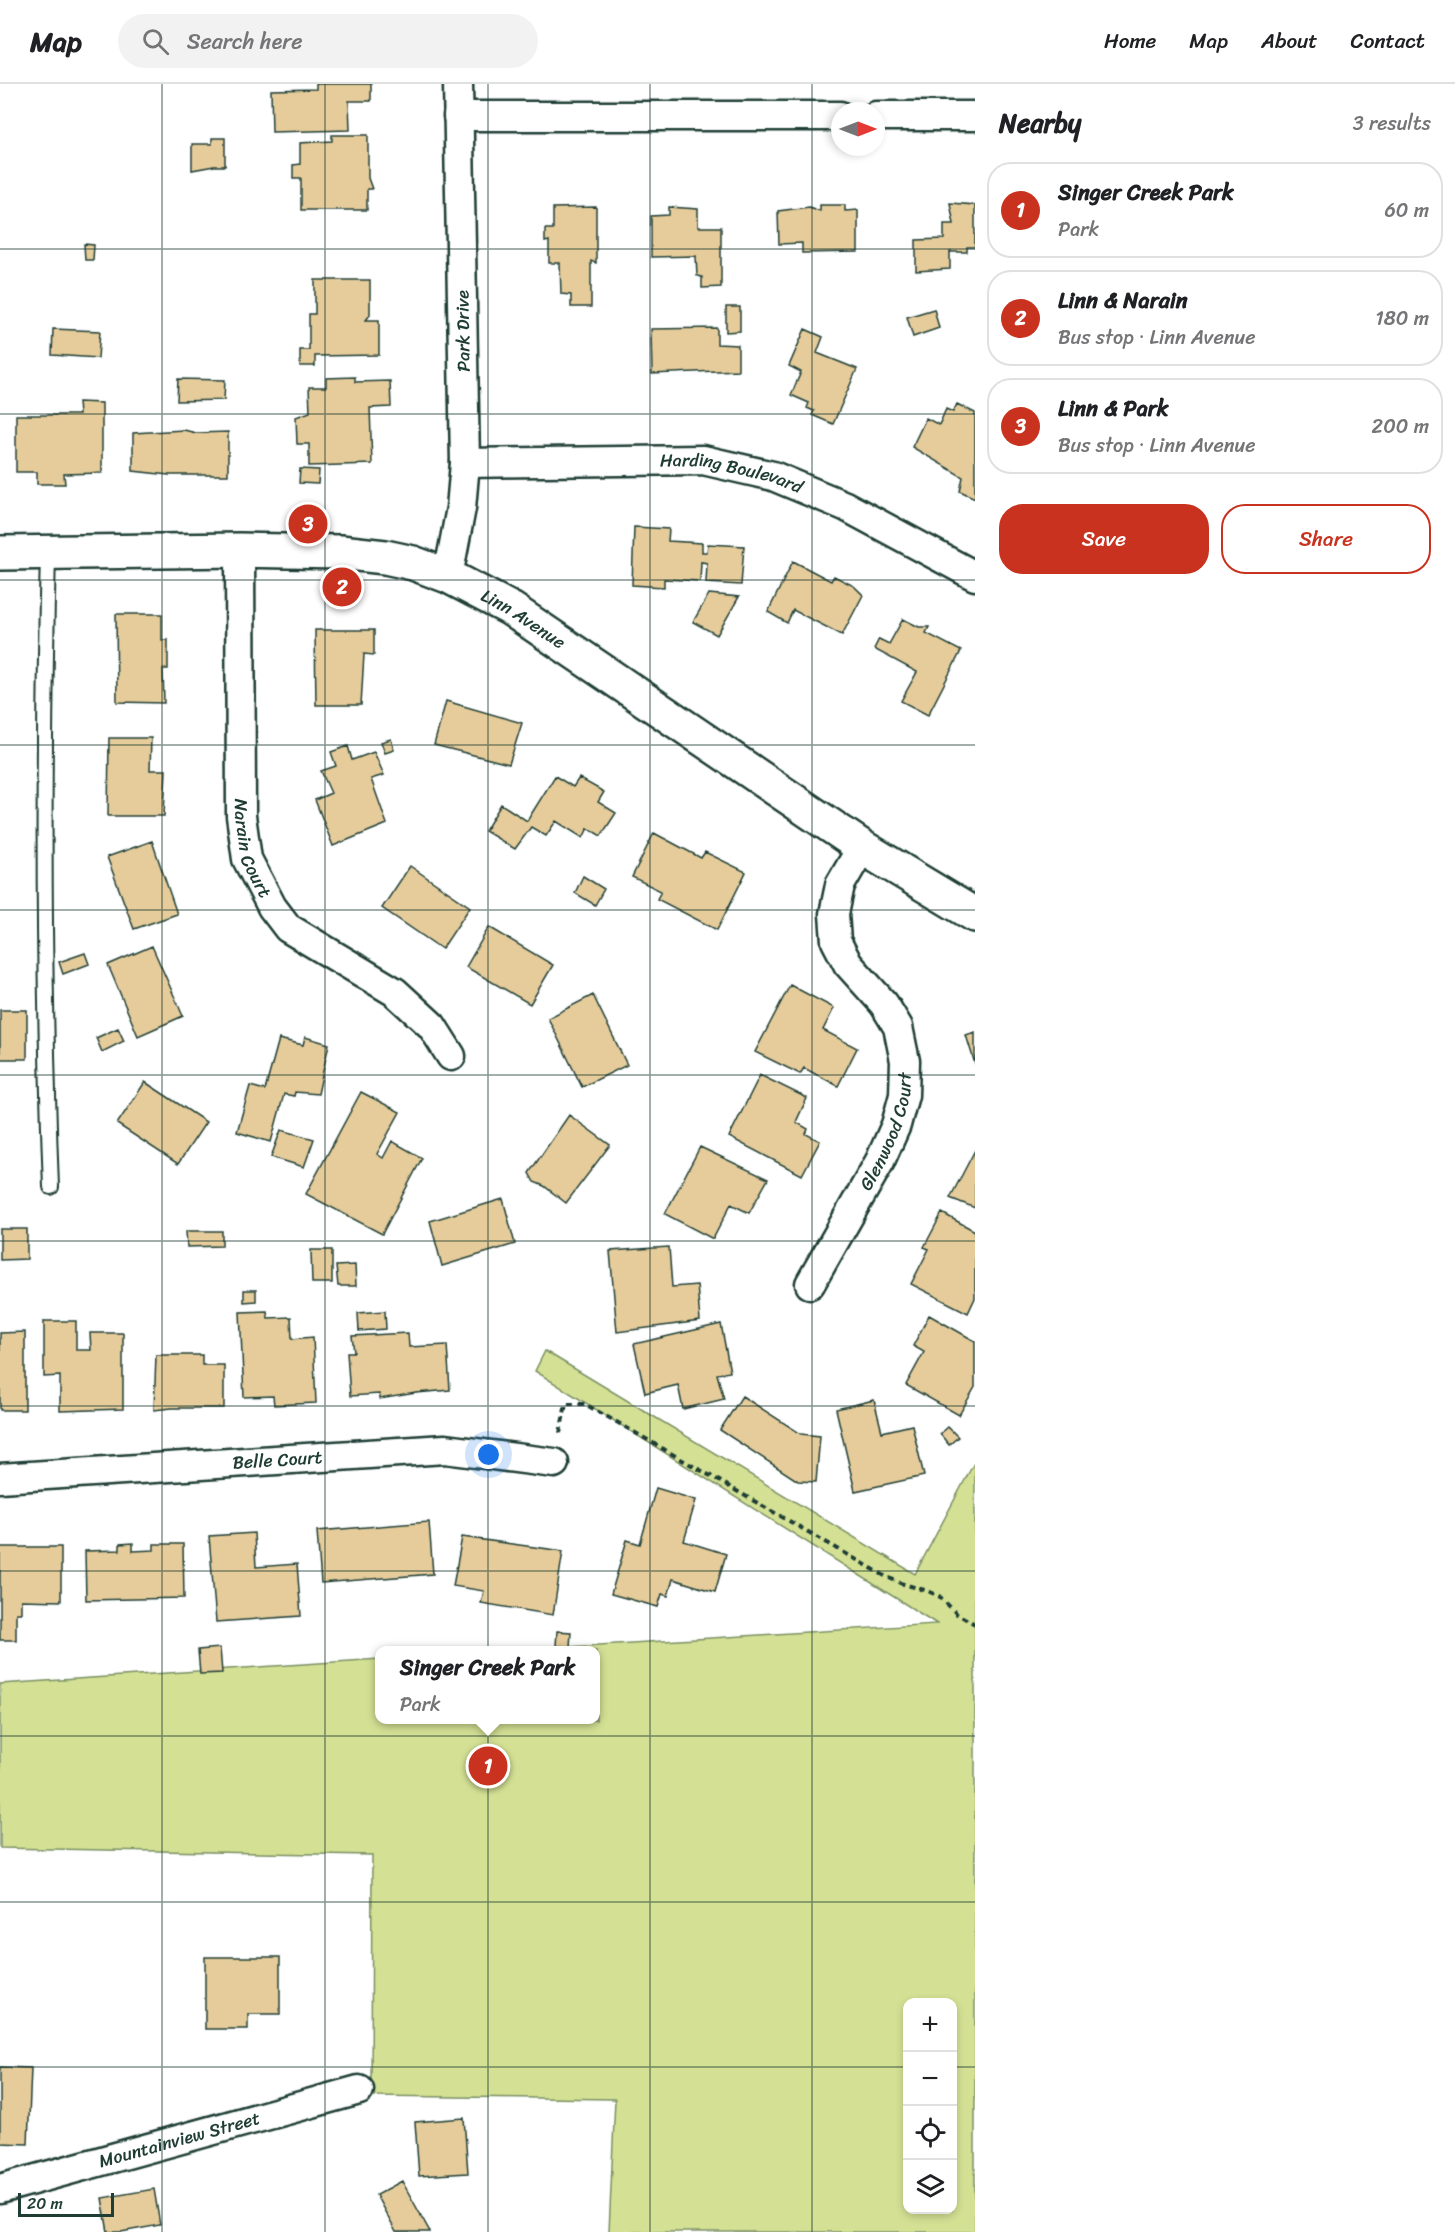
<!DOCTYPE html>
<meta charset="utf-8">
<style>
:root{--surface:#fff;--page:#f2f2f2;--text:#202124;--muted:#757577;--line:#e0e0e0;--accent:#c8321e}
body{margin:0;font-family:Sriracha,sans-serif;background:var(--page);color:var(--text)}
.controls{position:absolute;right:18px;bottom:18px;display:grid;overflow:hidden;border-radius:12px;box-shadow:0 3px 9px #0003}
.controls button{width:54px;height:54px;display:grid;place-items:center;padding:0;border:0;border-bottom:2px solid var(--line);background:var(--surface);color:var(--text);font:30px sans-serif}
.compass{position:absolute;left:831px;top:18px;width:54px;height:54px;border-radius:50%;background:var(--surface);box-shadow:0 3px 9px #0003;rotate:90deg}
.scale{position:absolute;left:18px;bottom:15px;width:96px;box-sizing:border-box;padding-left:6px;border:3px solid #1f3d34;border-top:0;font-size:16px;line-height:21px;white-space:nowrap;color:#1f3d34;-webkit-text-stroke:4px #fff;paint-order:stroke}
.you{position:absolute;left:489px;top:1371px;width:21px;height:21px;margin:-15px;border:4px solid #fff;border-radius:50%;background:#1a73e8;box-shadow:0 0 0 9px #1a73e833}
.badge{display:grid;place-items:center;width:39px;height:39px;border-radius:50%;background:var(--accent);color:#fff;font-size:20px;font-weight:700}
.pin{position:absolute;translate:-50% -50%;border:3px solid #fff;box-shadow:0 2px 6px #0006}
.popup{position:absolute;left:375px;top:1562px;width:225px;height:78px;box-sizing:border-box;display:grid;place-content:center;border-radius:12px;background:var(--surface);filter:drop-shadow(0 2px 4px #0005);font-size:20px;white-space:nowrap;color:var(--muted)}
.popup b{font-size:22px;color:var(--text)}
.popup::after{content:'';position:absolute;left:50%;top:100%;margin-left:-12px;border:12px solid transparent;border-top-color:var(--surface)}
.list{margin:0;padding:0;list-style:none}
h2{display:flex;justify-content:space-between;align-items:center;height:78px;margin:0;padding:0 24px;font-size:26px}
h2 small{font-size:20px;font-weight:400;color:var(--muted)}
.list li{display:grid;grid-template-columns:39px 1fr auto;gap:18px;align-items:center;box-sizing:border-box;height:96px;margin:0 12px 12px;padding:0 12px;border:2px solid var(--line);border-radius:24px}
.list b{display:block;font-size:22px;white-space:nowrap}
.list p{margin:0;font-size:20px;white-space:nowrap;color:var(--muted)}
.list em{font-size:20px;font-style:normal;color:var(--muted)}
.actions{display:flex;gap:12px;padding:18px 24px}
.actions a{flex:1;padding:14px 0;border:2px solid var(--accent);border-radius:24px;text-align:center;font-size:21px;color:var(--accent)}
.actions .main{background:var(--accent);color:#fff}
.icon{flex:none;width:33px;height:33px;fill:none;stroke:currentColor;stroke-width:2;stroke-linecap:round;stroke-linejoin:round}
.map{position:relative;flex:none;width:975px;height:2148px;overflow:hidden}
header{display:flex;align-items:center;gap:36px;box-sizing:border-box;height:84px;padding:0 30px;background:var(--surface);border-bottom:2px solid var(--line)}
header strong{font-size:28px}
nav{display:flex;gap:33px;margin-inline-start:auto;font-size:21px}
.search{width:420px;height:54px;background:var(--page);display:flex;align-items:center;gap:15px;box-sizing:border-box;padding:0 21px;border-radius:33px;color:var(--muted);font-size:22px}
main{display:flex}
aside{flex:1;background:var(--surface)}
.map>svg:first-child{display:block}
</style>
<header>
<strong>Map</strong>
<div class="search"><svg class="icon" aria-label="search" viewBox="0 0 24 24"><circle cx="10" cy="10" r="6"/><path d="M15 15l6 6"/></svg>Search here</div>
<nav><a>Home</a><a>Map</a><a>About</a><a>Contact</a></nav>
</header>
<main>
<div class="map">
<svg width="975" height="2148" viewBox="0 0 975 2148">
<rect width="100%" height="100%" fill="#fff"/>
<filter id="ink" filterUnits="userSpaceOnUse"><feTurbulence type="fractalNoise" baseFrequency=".0167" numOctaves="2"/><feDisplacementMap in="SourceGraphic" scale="12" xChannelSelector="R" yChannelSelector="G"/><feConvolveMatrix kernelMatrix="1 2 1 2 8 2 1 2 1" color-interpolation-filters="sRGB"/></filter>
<g filter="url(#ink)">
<path fill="#d4e194" stroke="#7a8f64" stroke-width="1.5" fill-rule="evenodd" d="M545 1267 915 1490 975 1377V2148H609L615 2015 371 2012 372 1771 0 1764V1600L380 1575V1636H596V1566H520L937 1540 535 1287ZM908 1918H952V2126H908Z"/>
<path fill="#e6cc9b" stroke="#1f3d34" stroke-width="1.5" d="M316 0H371V17H349L350 46 272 48 271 6 316 5Z
M332 51H368V94L372 105H367V126H301V94H293V81L300 80V59L332 57Z
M212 54H225V82H214L192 86V60H212Z
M950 119 975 121V163H967V168H950V185L916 187V156L944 155V140H954Z
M820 121H845V127L858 126V168L802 169V159L779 160 778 127 809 123 820 127Z
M596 123V179L591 177V223H571V211L561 210 560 179H549V157L545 158V145H553V124Z
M669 123 698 125V143H721V203L702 204V193L697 192 696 172 651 173V132L669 131Z
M84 160 94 161 93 176H85Z
M315 196H370V231L366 236H379V271L315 272V282H300V266H309V230H315Z
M726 223H740V247L726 248Z
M934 225 939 244 913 253 907 233Z
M717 244V260L738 261V286L652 290 651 245Z
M53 245 100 247 98 274 52 271Z
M805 245 823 253 817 269 857 285 833 340 812 331 814 327 807 324 809 319 791 311 801 288 789 282Z
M355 293V298L390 297 391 323 370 324 372 380 309 382V360H297L296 333 310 328 309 303H326V294Z
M178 295 225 296 224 316 177 317Z
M78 318 102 319V389L64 390 65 400H37V388H16V331H79Z
M957 320 975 329V414L960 407 963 393 912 363 926 334 939 341 946 325 953 328Z
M184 346 196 349 228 348V391H169L133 387V349Z
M300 385 319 386 318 400 299 399Z
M634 443 669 445 668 457 702 459V468H707L708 460 744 462 741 501 706 499 707 479 701 478 700 497 664 495V503L632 501Z
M793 477 831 497 834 492 854 502 863 511 842 551 793 526 787 539 768 528Z
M709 510 739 513 717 551 693 538Z
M116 530H162V556H168V585H163L164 619 117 618Z
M903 535 919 543H929L926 549 961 567 928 631 901 617 917 588 874 565 879 555 889 560Z
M315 546H374V571L364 570 361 621H316Z
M446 617 522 639 509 680 434 661Z
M109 654H151L150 686H166L164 732H108Z
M391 655 394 666 385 669 381 658Z
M348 662 352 676 374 668 384 691 371 695 387 740 333 762 315 716 331 709 321 687 336 682 331 668Z
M555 692 573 703 579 694 604 708 598 718 616 729 601 752 588 744 583 754 556 737 546 752 531 743 515 765 485 747 501 720 527 737Z
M654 749 701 774 705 768 746 788 717 846 657 815 661 807 632 793Z
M152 757 177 830 134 845 107 773Z
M410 782 470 823 442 865 382 824Z
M583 792 604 805 595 821 575 809Z
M489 843 553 881 530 920 466 883Z
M152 862 183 932 138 952 108 881Z
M85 869 89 880 63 890 59 878Z
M790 901 834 924 823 946 857 964 838 1002 804 984 800 990 755 968Z
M593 911 627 981 582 1003 548 934Z
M0 926H27V975H0Z
M118 944 124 957 102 968 96 954Z
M975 948V980L966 951Z
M305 953 329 960 318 1010 295 1008 294 1012 284 1010 271 1058 237 1048 250 1002 265 1006 279 955 303 961Z
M760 991 807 1014 796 1038 808 1045 806 1050 820 1057 802 1091 729 1053Z
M145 998 206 1038 178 1080 117 1040Z
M361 1008 400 1028 377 1070 383 1074 392 1057 422 1074 382 1150 306 1110Z
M569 1031 610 1061 566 1119 544 1102 534 1098 529 1089Z
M281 1046 314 1055 304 1083 271 1073Z
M700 1063 768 1095 749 1129 731 1120 713 1155 665 1130Z
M975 1066V1124L950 1114Z
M503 1115 515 1160 442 1182 430 1137Z
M942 1129 975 1147V1214L968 1229 911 1200 929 1165 924 1163Z
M0 1145H27V1175L0 1176Z
M186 1147H222V1162L187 1163Z
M669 1163 672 1203 697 1201 700 1237 617 1248 610 1167Z
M311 1166H332V1199H312Z
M355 1181 356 1202H338L336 1182Z
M244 1206H256V1217L244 1218Z
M267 1227 268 1234 291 1233 292 1255 313 1253 316 1319 274 1321 273 1312 244 1313 240 1228Z
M385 1227 386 1245 359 1247 358 1229Z
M929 1231 975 1257V1303L959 1331 906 1301 924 1268 913 1262Z
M44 1237H76V1266H91L90 1249H123V1325L60 1327V1292L44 1293Z
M721 1240 730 1288 717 1290 724 1315 683 1325 678 1301 645 1309 634 1260Z
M25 1248V1326H0V1249Z
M408 1249 409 1263 447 1261 450 1306 416 1309 380 1315 379 1310 350 1312 347 1268H354L352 1252Z
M156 1271H202V1281H224V1324H172L154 1326Z
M742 1312 801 1350 820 1352 816 1398 798 1397 720 1346Z
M874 1316 882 1348 912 1341 924 1392 855 1407 836 1325Z
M948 1343 958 1353 949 1361 940 1350Z
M656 1404 696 1416 684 1457 726 1470 715 1508 673 1495 668 1512 662 1510 658 1523 611 1510 627 1456 640 1460Z
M429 1438 433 1490 321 1499 317 1447Z
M254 1449 256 1483 297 1480 301 1532 216 1538 209 1452Z
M462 1453 563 1467 553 1531 481 1519 484 1507 453 1502Z
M133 1459V1467L154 1466V1460H183L184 1514 86 1516 85 1467 120 1466V1460Z
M0 1463H61V1517L21 1516V1529H16V1556H0Z
M557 1547 571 1548 570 1563 556 1562Z
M220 1564 222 1589 200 1590 198 1566Z
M205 1873H280V1930H248V1945H205Z
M0 1983 31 1984 28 2060 0 2059Z
M464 2034 468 2089 419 2092 415 2038Z
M402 2097 430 2148H396L376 2111Z
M154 2105 160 2141 121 2148H108L102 2114Z"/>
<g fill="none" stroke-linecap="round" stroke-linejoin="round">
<g stroke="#1f3d34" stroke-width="18">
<path id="lane" d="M48 468C43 680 43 892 51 1103"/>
</g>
<g stroke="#1f3d34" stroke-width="33">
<g id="street">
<path d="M458 32H840"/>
<path d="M876 32H975"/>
<path id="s1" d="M465 379 703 376 773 392 845 422 975 492"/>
<path id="s2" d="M240 466 241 732 247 775 272 823 288 844 395 908 432 942 451 972"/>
<path d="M448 492 461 424 465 379 458 0"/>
<path id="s3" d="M810 1200 880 1077 896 1041 904 1011 905 977 898 943 884 920 848 880 836 857 834 830 840 801 862 763"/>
<path id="s4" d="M0 1394 445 1365 554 1379"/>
<path id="s5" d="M0 2105 359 2006"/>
</g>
</g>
<g stroke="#1f3d34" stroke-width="38">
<g id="secondary">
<path id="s6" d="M0 469 240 466 340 468 385 473 413 479 448 492 511 525 862 763 975 831"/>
</g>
</g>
<path stroke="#1f3d34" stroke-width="4" stroke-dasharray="6 4.5" stroke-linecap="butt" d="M560 1349 566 1320H585L885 1492 900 1499 928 1507 939 1512 957 1530 975 1540"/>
<use href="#lane" stroke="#fff" stroke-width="14"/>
<use href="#street" stroke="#fff" stroke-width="28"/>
<use href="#secondary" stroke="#fff" stroke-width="33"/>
</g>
</g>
<path fill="none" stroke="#1f3d34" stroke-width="1.5" stroke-opacity="0.55" d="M162 0V2148M325 0V2148M488 0V2148M650 0V2148M812 0V2148M0 165H975M0 330H975M0 496H975M0 661H975M0 826H975M0 991H975M0 1157H975M0 1322H975M0 1487H975M0 1652H975M0 1818H975M0 1983H908M952 1983H975"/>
<g text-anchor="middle" stroke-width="4.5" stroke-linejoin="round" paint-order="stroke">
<g font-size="18" fill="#1f3d34" stroke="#fff">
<text transform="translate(463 247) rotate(-91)" y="6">Park Drive</text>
<text dy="6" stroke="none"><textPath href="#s1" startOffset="268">Harding Boulevard</textPath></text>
<text dy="6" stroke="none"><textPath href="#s6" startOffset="538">Linn Avenue</textPath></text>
<text dy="6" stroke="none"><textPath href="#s2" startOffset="300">Narain Court</textPath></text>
<text dy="6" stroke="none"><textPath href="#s3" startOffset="172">Glenwood Court</textPath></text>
<text dy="6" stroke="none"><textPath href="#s4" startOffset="278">Belle Court</textPath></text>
<text dy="6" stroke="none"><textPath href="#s5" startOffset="186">Mountainview Street</textPath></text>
</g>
</g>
</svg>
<div class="controls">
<button>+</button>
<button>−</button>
<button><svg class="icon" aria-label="locate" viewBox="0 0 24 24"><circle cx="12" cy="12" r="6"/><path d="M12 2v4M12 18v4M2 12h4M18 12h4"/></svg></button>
<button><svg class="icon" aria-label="layers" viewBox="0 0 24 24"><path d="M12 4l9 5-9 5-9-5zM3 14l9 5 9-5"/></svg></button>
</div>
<svg class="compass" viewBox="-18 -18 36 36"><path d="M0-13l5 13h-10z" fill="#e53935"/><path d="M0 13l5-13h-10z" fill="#757577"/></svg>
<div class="scale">20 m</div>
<div class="you"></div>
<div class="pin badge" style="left:488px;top:1682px">1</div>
<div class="popup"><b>Singer Creek Park</b>Park</div>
<div class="pin badge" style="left:342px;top:503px">2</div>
<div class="pin badge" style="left:308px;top:440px">3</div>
</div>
<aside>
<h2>Nearby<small>3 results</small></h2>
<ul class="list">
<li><span class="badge">1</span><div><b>Singer Creek Park</b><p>Park</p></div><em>60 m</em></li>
<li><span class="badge">2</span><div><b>Linn &amp; Narain</b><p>Bus stop · Linn Avenue</p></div><em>180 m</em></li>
<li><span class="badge">3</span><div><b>Linn &amp; Park</b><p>Bus stop · Linn Avenue</p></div><em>200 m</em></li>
</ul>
<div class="actions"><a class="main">Save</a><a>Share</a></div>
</aside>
</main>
